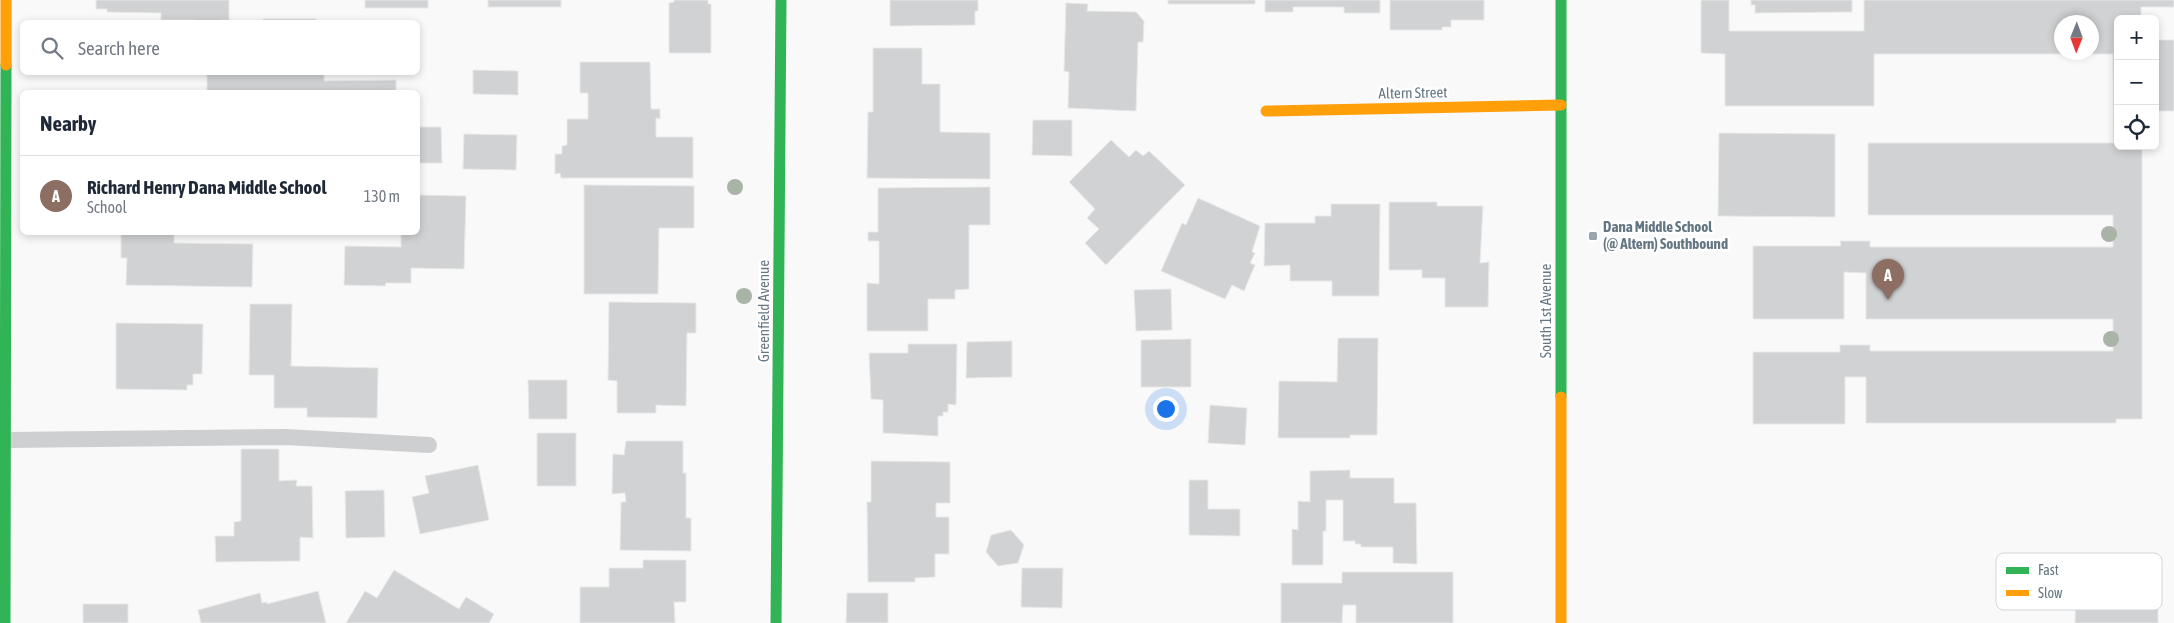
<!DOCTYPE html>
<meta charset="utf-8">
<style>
:root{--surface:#fff;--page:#f2f2f3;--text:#1f2937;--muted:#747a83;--line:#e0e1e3;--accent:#56606c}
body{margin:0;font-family:"Asap Condensed",sans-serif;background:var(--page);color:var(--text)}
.controls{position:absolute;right:15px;top:15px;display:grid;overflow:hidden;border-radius:8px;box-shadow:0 2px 8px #0003}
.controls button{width:45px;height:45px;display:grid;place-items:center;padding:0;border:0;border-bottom:1px solid var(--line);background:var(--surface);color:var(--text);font:25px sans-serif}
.compass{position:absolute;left:2054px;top:15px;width:45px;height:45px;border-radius:50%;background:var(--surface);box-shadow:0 2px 8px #0003;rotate:181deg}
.you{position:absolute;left:1165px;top:408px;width:18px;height:18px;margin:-12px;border:4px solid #fff;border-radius:50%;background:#1a73e8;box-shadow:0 0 0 8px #1a73e833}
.badge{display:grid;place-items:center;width:32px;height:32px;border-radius:50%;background:var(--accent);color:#fff;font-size:16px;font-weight:700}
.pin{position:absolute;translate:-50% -41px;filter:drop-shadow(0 1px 2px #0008)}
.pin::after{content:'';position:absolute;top:26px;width:18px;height:15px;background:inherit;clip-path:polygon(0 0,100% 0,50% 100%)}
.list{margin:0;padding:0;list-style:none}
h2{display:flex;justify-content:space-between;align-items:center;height:65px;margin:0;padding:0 20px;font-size:21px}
h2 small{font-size:16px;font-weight:400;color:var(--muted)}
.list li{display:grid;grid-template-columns:32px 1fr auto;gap:15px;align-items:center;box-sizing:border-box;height:80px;padding:0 20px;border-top:1px solid var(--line)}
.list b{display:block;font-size:19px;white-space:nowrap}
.list p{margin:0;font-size:16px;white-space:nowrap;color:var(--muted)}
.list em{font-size:16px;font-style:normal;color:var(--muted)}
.icon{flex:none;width:28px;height:28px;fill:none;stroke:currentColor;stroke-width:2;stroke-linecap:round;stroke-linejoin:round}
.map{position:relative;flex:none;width:2174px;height:623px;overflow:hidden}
.search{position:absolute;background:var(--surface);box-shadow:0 2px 8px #0003;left:20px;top:20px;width:400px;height:55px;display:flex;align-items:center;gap:12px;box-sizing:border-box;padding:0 18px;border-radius:8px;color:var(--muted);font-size:19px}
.panel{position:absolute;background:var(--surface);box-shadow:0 2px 8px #0003;left:20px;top:90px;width:400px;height:145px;border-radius:8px}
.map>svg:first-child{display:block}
</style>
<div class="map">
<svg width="2174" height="623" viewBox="0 0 2174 623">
<rect width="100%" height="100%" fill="#f9f9f9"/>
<path fill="#d0d2d3" stroke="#e8e8e8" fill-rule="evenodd" d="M96 0H229V20H222L219 22H196L194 20H161V13L107 12V9H96Z
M365 0H428V8H365Z
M488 0H561V7H488Z
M674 0H708V4H711V53H669V3L674 2Z
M890 0H978V11H975V25L890 26Z
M1168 0H1255V4H1168Z
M1265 0H1380V13H1344V7H1293V12H1265Z
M1390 0H1484V20H1451V27H1442V30H1390Z
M1701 0H1729V31H1864V0H2174V7H2141V19H2118V146H2142V419H2116V423H1866V377H1845V424H1753V352H1840V345H1870V351H2113V319H1866V273L1844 272V319H1753V246H1841L1840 241H1870V247H2113V215H1868V143H2114L2113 54H1874V106H1725V54L1701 53ZM2062 22H2092V52H2062Z
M1751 0H1852V12L1755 13V5H1751Z
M1066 3 1088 4 1087 11 1136 12 1144 21 1143 42H1138L1136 111 1068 108 1069 72 1064 71Z
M263 19H316V22H263Z
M2155 40H2174V111H2155Z
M873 48H922V84H940V132L990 133V179L867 178 868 112H873Z
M580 62H650L651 109H660V119L656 118V137H693V178H561L560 173 555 174V154H562V146L567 145V119H588V93H580Z
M473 70 518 71V95L473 94Z
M324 72V81L396 80V92H207V73Z
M1033 120H1072V156L1032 155Z
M418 127H441L442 163H418Z
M1719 133 1835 134V217L1718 216Z
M464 134 517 135 516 170 463 169Z
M1111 140 1129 157 1136 150 1143 156 1149 151 1185 185 1106 265 1085 243 1099 229 1087 218 1095 209 1069 182Z
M584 185 694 186V228H659L658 294H584Z
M990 187V225H969V289L955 290V299H928V331H867V283L879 284V241H868V232H878V188Z
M418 195 466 196 464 269 411 268V283H386L385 286 344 285 345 246 401 247V232H418Z
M1198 198 1260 226 1252 252 1255 253 1250 263 1255 265 1244 291 1232 285 1225 299 1161 271 1182 223 1186 225Z
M1389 202H1437V206H1483L1480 263 1489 262 1488 307H1445V278H1422V270H1389Z
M1331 204H1380L1379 296H1332V281H1290V265L1264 266 1265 223H1315V216H1331Z
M121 232H174V243L253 244 252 287 126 285 127 258H121Z
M1171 289 1172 330 1136 331 1134 290Z
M609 302 696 303V333H687L686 406 656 405V413H617V381L608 380Z
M250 304H292L291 366 378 368 377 418 307 417V408H274V375H249Z
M116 323 203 324 202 374H193V385H187V390L116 389Z
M1338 338H1378L1377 435H1350V438H1278L1279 381 1337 382Z
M1191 339V387H1141V340Z
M1012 341V377L966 378 967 342Z
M908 344H957L956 405 948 404V412H943V416H938V436L883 433V400L871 399 869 353H908Z
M528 380H567V419H529Z
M1210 405 1247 408 1245 445 1208 443Z
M537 433H576V486H537Z
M626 441H683V473H686V518H691V551L620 550 621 502H626L625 493 612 494 613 454 624 455Z
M241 449H279V481L297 480 296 486H312L313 538 300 537V561L216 562 215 536H234V522L241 521Z
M871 461 950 462V503H936V517H949V554H935V577L915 578V582H868L867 502H871Z
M478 465 489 520 420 534 412 497 429 493 425 476Z
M1350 470V478H1394V503H1416L1417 564 1393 563V547H1361V544H1355V541H1343V500H1326V531H1323V565H1292V529L1298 530V501L1310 502V471Z
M1189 480H1208V509H1240V536L1189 535Z
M384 490 385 537 346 538 345 491Z
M1011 530 1024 545 1018 563 998 566 986 552 991 535Z
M2097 557H2158V623H2075L2076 582H2097Z
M643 560H686V602H674L675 623H580V587H609V568H643Z
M1022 568H1063L1062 608 1021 607Z
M394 570 459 609 466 597 494 614 489 623H346L365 591 377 598Z
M1342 572H1453V623H1356V605H1343L1342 623H1281V583H1342Z
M318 591 326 623H201L198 610 260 593 262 603 267 602V604Z
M847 593H888V623H846Z
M83 604H128V623H83Z"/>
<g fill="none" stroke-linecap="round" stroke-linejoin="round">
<path stroke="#cecfd0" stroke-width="16" d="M6 440 286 437 429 445"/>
<path stroke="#30b455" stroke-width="11" d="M1561 0V397
M5 623 6 65
M776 623 781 0"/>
<path stroke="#ff9f0a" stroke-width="11" d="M6 65V0
M1266 111 1561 105
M1561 397V623"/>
</g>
<g fill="#a9b3a7">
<circle cx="735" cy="187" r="8"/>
<circle cx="2109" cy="234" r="8"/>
<circle cx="744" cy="296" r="8"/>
<circle cx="2111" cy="339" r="8"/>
</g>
<rect fill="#99a4ac" stroke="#fff" stroke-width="2" x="1588" y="231" width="10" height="10" rx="2.5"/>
<g text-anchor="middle" stroke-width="5" stroke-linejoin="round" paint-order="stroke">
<g font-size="15" fill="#657683" stroke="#fff">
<text transform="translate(1413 93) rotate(-1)" y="5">Altern Street</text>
<text transform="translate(764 311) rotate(-90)" y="5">Greenfield Avenue</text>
<text transform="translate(1546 311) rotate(-90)" y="5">South 1st Avenue</text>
</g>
<g font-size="15" font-weight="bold" fill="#657683" stroke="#fff" text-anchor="start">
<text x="1603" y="232">Dana Middle School<tspan x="1603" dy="17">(@ Altern) Southbound</tspan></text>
</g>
</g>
<rect x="1996" y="553" width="166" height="57" rx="8" fill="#fff" stroke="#d1d6da" stroke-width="1"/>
<rect x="2006" y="567" width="23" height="7" fill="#30b455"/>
<rect x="2006" y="590" width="23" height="6" fill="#ff9f0a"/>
<g font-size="14" fill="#657683">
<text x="2038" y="575">Fast</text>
<text x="2038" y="598">Slow</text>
</g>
</svg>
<div class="controls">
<button>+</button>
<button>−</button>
<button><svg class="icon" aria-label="locate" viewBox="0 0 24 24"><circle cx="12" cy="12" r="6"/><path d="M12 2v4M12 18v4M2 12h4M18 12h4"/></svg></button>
</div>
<svg class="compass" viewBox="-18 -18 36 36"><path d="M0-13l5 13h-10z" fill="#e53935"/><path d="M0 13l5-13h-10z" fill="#747a83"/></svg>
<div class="you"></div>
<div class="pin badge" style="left:1888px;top:300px;background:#8d6e63">A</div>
<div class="search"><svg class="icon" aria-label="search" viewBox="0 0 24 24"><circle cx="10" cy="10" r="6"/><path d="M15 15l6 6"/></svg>Search here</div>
<section class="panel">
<h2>Nearby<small></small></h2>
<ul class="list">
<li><span class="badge" style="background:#8d6e63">A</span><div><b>Richard Henry Dana Middle School</b><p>School</p></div><em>130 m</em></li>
</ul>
</section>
</div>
